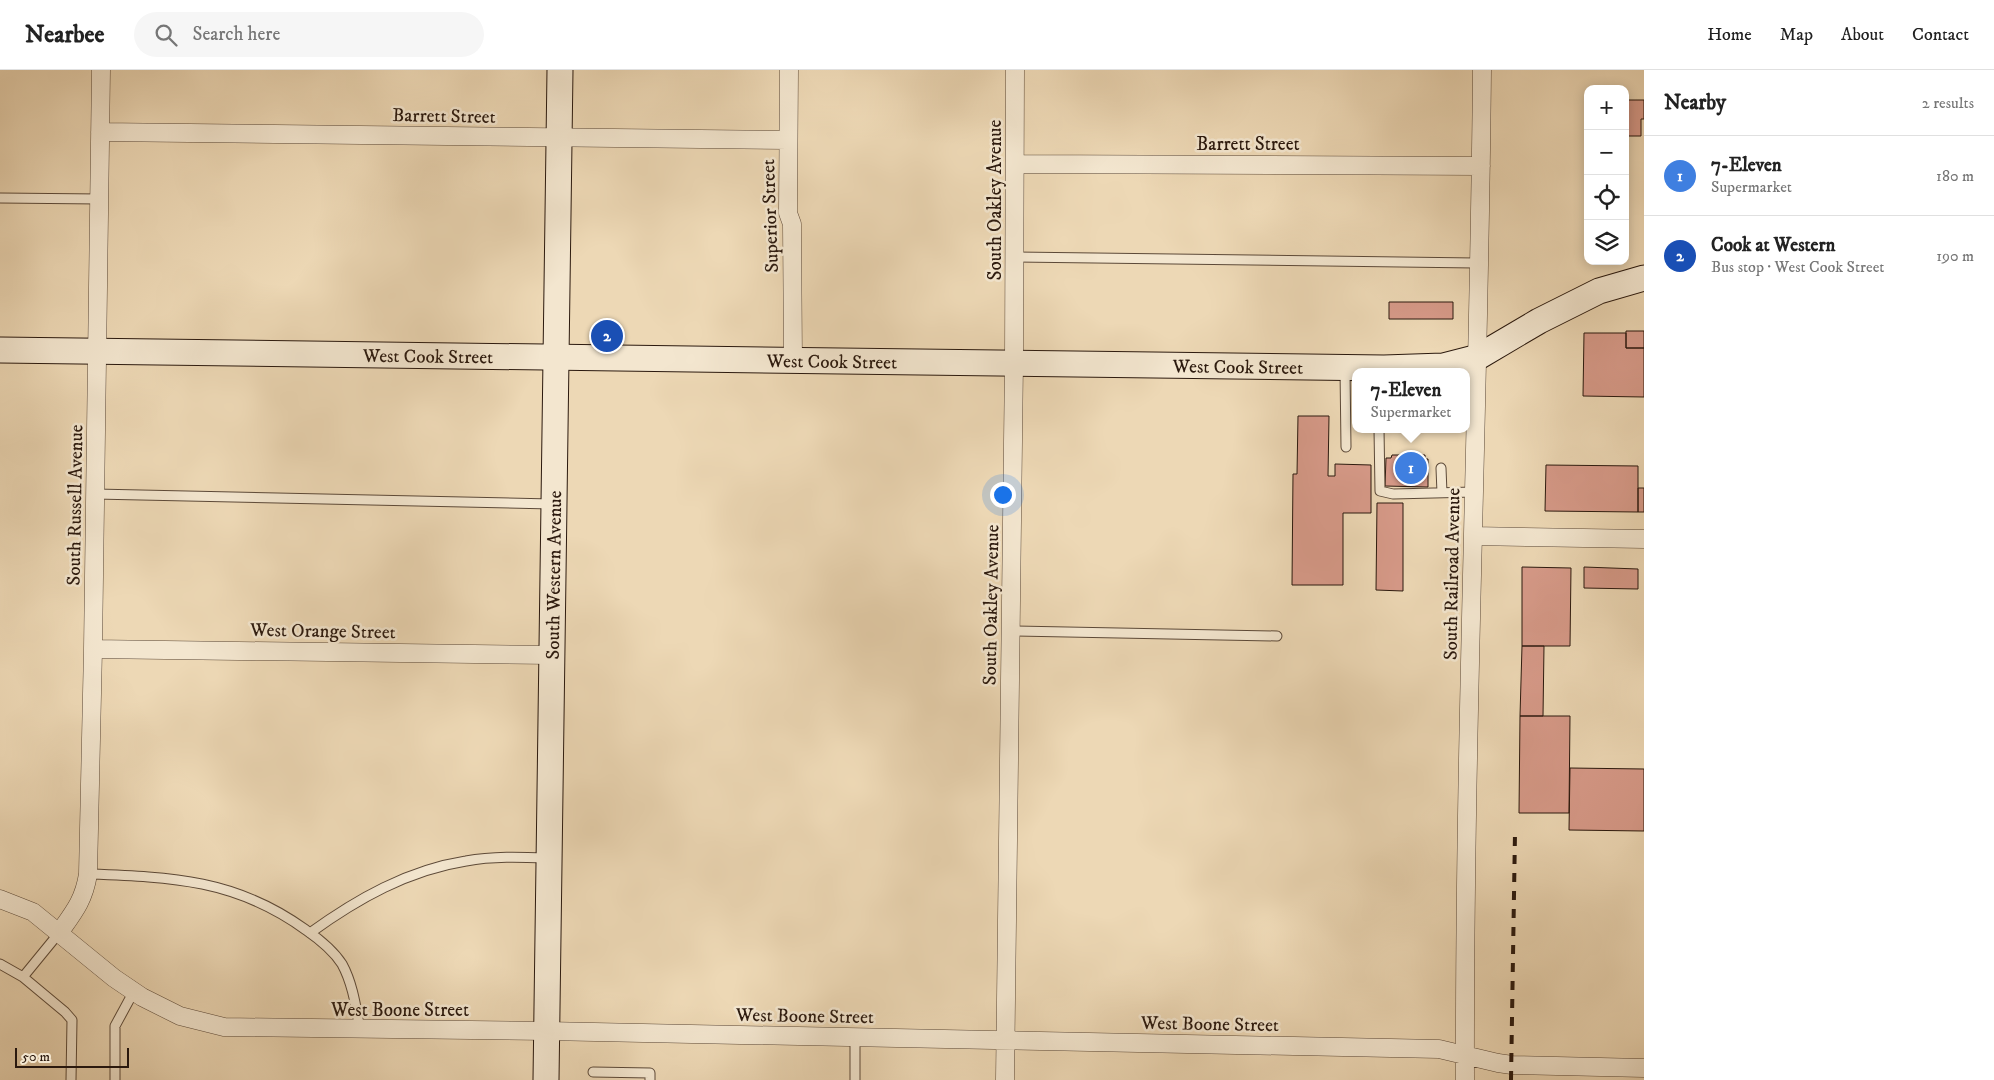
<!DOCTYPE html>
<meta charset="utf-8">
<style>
:root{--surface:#fff;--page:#f6f6f6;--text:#222;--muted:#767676;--line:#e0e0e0;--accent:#8f2418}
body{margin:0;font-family:"IM FELL DW Pica",serif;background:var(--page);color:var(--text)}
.controls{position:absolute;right:15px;top:15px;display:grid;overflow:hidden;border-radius:10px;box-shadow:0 2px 12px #0003}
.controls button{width:45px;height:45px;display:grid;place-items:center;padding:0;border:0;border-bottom:1px solid var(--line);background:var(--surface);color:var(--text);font:25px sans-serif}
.scale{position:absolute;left:15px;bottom:12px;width:114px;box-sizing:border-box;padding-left:5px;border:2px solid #2b190e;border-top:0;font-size:14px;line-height:18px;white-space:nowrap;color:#2b190e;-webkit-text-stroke:4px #f3e6cf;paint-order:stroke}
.you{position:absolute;left:1002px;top:424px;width:18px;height:18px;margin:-12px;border:4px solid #fff;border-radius:50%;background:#1a73e8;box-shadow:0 0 0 8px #1a73e833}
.badge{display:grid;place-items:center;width:32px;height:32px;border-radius:50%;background:var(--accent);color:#fff;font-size:16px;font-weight:700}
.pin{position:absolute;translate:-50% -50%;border:2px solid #fff;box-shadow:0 1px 5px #0006}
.popup{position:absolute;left:1352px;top:298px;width:118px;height:65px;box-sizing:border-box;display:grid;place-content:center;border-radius:10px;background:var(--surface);filter:drop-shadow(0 1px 4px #0005);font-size:16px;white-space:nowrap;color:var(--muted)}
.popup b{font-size:19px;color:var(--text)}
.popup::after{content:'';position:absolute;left:50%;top:100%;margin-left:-10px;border:10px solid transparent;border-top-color:var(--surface)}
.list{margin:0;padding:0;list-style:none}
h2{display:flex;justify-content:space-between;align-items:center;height:65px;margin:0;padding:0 20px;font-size:21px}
h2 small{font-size:16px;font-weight:400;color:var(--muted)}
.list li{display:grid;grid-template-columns:32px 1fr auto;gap:15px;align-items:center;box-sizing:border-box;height:80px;padding:0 20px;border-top:1px solid var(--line)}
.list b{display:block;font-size:19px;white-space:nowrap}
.list p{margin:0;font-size:16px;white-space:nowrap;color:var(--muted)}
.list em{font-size:16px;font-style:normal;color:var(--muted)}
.icon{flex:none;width:28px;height:28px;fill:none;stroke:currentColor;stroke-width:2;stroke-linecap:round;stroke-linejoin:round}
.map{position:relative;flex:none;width:1644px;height:1010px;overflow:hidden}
header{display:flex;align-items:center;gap:30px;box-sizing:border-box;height:70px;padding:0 25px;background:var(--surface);border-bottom:1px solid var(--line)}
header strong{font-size:24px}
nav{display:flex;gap:28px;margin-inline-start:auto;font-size:18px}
.search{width:350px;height:45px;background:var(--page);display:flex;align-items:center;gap:12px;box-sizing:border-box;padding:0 18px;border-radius:28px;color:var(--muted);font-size:19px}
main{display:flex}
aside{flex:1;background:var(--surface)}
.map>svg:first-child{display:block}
</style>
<header>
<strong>Nearbee</strong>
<div class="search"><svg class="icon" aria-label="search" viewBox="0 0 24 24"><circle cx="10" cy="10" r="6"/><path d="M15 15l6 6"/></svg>Search here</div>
<nav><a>Home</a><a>Map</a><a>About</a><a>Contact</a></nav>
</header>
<main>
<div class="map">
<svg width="1644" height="1010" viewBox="0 0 1644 1010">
<rect width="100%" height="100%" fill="#edd8b5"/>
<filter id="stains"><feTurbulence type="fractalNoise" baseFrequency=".004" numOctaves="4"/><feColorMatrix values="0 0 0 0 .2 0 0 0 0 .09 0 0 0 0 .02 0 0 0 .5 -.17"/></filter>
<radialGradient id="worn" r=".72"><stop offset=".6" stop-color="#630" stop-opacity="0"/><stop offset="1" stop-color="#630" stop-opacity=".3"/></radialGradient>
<path fill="#d79a89" stroke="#2b190e" d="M1625 30H1644V49H1641V66H1625Z
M1389 232H1453V249H1389Z
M1626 261H1644V278H1626Z
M1584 263H1626V278H1644V327L1583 326Z
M1298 346H1329L1328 406H1335V394L1371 395V443H1343V515H1292L1293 404H1297Z
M1392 385H1425V389H1428V417L1385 416 1386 388H1391Z
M1546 395 1638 396V442L1545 441Z
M1638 418H1644V442H1638Z
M1377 433H1403V521L1376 520Z
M1522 497 1571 498 1570 576H1522Z
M1584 497 1638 499V519L1584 518Z
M1522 576H1544L1543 646H1520Z
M1520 646H1570L1569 743H1519Z
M1570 698 1644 699V761L1569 760Z"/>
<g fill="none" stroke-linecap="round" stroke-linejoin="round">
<g stroke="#5c4938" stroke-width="11">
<path id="lane" d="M0 128 99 129
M1015 187 1475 193
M1345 300 1346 377
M1379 359 1380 421 1393 424 1474 422
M1441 398 1442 423
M95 424 552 434
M1011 561 1277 566
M88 804C171 807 236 809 306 860 319 869 333 880 342 894 353 914 356 938 360 960
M59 863 23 907 65 942 72 950 71 1010
M310 863C357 829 408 800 466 791 493 786 520 787 547 788
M0 894 23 907
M855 967V1010
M593 1002 650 1003V1010
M115 1010V956L134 921"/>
</g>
<g stroke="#5c4938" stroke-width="19">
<path id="street" d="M789 0 788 143 792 154 793 290
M100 62 788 70
M1015 94 1481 96
M1473 466 1644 469
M93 579 552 585
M0 829 33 842 114 908 142 927 180 946 224 957 546 961 1439 979 1498 993 1512 995 1644 998
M59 863C74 842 84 830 88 804L93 579 101 0
M1005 1010 1014 292 1015 0
M1465 1010C1464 673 1479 337 1482 0"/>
</g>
<g stroke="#2b190e" stroke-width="27">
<g id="secondary">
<path id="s1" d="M0 280 1384 298 1443 296 1478 287 1539 251 1599 221 1644 208"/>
<path id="s2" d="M546 1010 560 0"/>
</g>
</g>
<use href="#lane" stroke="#f3e6cf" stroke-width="9"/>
<use href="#street" stroke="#f3e6cf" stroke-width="18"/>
<use href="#secondary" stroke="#f3e6cf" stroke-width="25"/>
<path stroke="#2b190e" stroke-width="4" stroke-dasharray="9 9" stroke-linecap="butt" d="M1511 1010 1515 763"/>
</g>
<g text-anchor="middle" stroke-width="5" stroke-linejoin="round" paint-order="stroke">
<g font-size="19" fill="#2b190e" stroke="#f3e6cf">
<text transform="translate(444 45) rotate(1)" y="7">Barrett Street</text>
<text x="1248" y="80">Barrett Street</text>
<text transform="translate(994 130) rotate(-90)" y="7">South Oakley Avenue</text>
<text transform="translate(769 146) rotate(-92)" y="7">Superior Street</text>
<text dy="7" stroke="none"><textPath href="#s1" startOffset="428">West Cook Street</textPath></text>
<text dy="7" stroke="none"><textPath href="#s1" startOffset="832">West Cook Street</textPath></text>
<text dy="7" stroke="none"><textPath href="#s1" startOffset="1238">West Cook Street</textPath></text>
<text transform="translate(74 435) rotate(-89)" y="7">South Russell Avenue</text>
<text transform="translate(1451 504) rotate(-89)" y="7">South Railroad Avenue</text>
<text dy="7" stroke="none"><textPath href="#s2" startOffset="505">South Western Avenue</textPath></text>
<text transform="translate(990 535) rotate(-89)" y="7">South Oakley Avenue</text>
<text transform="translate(323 560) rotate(1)" y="7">West Orange Street</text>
<text x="400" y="946">West Boone Street</text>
<text transform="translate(805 945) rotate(1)" y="7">West Boone Street</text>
<text transform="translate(1210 953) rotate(1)" y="7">West Boone Street</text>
</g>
</g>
<rect width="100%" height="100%" filter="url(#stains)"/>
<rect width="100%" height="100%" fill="url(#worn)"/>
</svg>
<div class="controls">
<button>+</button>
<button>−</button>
<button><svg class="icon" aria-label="locate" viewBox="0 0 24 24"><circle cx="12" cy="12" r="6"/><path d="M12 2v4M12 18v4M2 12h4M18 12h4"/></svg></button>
<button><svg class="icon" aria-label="layers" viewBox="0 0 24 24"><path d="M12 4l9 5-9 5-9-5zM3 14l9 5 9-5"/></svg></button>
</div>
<div class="scale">50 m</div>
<div class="you"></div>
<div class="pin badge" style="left:1411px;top:398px;background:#3f7fe0">1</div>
<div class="popup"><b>7-Eleven</b>Supermarket</div>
<div class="pin badge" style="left:607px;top:266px;background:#1a4fb4">2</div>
</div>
<aside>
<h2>Nearby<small>2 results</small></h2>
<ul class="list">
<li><span class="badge" style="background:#3f7fe0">1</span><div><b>7-Eleven</b><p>Supermarket</p></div><em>180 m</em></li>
<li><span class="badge" style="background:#1a4fb4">2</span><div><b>Cook at Western</b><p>Bus stop · West Cook Street</p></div><em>190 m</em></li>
</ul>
</aside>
</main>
